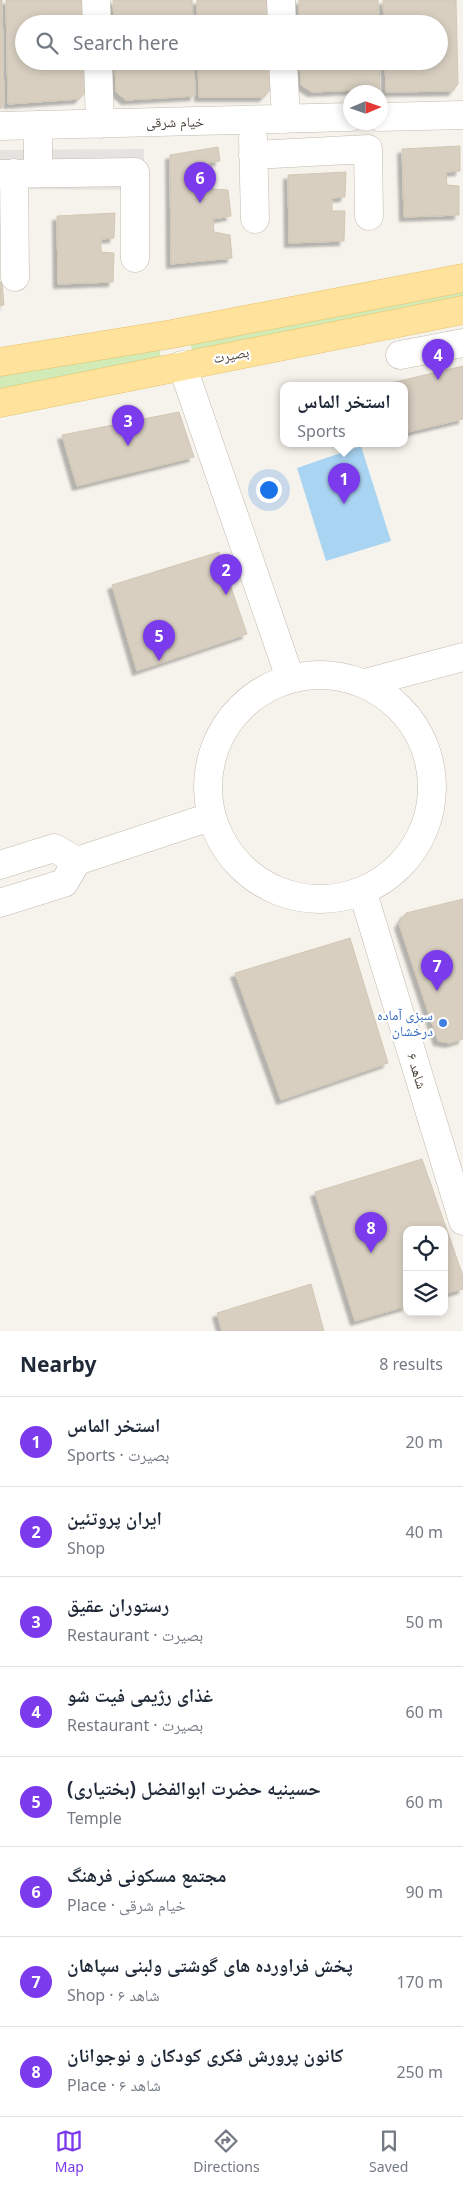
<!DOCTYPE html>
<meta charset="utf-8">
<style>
:root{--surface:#fff;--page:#f6f6f7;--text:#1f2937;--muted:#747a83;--line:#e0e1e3;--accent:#7c3aed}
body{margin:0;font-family:"Noto Sans","Noto Naskh Arabic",sans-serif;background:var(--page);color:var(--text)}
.controls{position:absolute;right:15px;bottom:15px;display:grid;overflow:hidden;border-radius:10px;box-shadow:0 2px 8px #0003}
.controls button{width:45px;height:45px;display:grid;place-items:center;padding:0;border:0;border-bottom:1px solid var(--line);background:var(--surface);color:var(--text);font:25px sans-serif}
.compass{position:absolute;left:343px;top:85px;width:45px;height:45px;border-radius:50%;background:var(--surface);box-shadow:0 2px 8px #0003;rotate:88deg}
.you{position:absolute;left:268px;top:489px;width:18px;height:18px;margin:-12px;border:4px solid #fff;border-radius:50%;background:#1a73e8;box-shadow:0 0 0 8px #1a73e833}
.badge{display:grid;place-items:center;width:32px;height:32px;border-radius:50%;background:var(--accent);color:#fff;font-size:16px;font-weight:700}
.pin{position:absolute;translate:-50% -41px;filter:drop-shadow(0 1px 2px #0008)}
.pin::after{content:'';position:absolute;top:26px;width:18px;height:15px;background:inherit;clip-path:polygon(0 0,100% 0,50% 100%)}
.popup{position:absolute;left:280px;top:382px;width:128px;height:65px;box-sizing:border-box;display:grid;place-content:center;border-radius:10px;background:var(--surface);filter:drop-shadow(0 1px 4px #0005);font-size:16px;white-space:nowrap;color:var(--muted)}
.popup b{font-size:19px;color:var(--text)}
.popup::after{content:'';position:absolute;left:50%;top:100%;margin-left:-10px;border:10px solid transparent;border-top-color:var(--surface)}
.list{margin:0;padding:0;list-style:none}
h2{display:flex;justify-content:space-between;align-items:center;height:65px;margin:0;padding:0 20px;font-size:21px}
h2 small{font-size:16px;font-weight:400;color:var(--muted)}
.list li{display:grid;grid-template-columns:32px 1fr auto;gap:15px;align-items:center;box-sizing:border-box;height:90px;padding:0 20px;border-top:1px solid var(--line)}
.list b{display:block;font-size:19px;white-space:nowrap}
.list p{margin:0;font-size:16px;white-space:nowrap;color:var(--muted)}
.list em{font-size:16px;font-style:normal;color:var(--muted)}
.icon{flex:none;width:28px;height:28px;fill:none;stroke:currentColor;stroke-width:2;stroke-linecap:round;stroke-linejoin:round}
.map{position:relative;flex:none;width:463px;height:1331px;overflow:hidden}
.search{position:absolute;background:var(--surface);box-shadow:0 2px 8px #0003;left:15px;right:15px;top:15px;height:55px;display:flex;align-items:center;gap:12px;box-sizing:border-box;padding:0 18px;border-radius:28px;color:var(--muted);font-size:19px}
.sheet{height:785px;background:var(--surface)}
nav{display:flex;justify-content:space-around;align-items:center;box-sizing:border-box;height:70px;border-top:1px solid var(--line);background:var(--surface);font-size:14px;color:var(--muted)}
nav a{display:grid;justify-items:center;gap:2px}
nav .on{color:var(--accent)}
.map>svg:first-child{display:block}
</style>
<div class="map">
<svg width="463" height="1331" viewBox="0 0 463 1331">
<defs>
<filter id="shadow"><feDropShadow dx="-4.5" dy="4.5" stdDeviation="1" flood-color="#0004"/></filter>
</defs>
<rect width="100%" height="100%" fill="#f6f3ec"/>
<path fill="#d2eab5" d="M463 285V300L194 356 188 337Z
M159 343 161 360 0 394V372Z"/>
<path fill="#e5e3e0" d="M144 149V190L0 189V150Z"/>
<path fill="#a9d4f2" d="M361 446 391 541 326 561 297 468Z"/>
<path fill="#d8cfc1" stroke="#d3c7b4" filter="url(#shadow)" d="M0 0H2L4 104 0 109Z
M6 0H84L85 24H24V61H86L87 90 79 99 8 104Z
M113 0H192L193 24H114Z
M197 0H270L271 24H197Z
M299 0H378V24H299Z
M383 0H456L458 84 453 91 386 92 385 61H439V24H384Z
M115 61H194L195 96 126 100 116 92Z
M198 61H273L274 85 264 97H199Z
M300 61H379L380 89 312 92 301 85Z
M460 146V171L446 172 447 185 459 186V215L404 217 402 149Z
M218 147 220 161 209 162 208 171 197 172 199 188 228 190 231 216 213 219 214 232 230 235 232 258 171 264 170 155Z
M346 172 345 197 332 198V211H345L344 241 289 243 288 175Z
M115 213 114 238 101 239V252L114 253 113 282 58 284 57 216Z
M0 282H2L4 305 0 306Z
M463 366V419L404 433V385H382Z
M179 412 194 457 77 486 62 435Z
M219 552 247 634 137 671 112 585Z
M463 899V1039L450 1043 438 1041 399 924 406 913Z
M350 938 388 1063 281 1100 235 973Z
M422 1159 463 1276V1289L444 1294V1230H407V1306L355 1321 315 1192Z
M311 1284 324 1331H222L217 1313Z"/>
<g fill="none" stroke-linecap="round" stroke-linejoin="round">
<g stroke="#c2bbae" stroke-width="29">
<path id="minor" d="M96 0 97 24
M281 0 282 24
M98 61 100 124
M283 61 286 119
M380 117 463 115
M38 125V173
M0 126 350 117
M253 138 255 219
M253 155 368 149 369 216
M14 173 15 277
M0 174 135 172V258
M400 355 463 343
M182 365 290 678
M208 787a112 112 0 1 1 224 0a112 112 0 1 1-224 0Z
M365 683 463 657
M0 865 54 848 77 861
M363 893 463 1221
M0 903 64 883 77 861 210 817"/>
</g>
<g stroke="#e6c16a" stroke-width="29">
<path id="major" d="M0 362 172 334 463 278
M0 403 463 310"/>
</g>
<use href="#minor" stroke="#fff" stroke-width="28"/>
<use href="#major" stroke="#ffe39c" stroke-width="28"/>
</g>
<circle fill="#3f7fe0" stroke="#fff" stroke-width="2" cx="443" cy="1023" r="5"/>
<g text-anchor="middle" stroke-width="4.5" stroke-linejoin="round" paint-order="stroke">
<g font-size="14" fill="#4b4439" stroke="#fff">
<text transform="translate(175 122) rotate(-1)" y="5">خیام شرقی</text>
<text transform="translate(231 355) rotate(-11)" y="5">بصیرت</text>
<text transform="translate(417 1071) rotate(73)" y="5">شاهد ۶</text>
</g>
<g font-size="14" fill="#366cbe" stroke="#fff" text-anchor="end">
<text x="433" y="1020">سبزی آماده<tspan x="433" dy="16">درخشان</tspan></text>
</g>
</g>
</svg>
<div class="controls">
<button><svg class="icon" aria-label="locate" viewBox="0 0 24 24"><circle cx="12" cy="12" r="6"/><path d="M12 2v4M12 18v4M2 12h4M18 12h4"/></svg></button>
<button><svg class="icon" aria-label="layers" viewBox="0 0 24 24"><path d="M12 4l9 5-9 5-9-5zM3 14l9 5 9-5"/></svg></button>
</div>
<svg class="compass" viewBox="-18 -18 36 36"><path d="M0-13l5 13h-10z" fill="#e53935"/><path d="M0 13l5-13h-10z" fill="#747a83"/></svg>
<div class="you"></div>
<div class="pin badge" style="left:344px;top:504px">1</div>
<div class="popup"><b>استخر الماس</b>Sports</div>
<div class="pin badge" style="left:226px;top:595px">2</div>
<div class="pin badge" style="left:128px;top:446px">3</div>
<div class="pin badge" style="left:438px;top:380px">4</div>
<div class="pin badge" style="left:159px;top:661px">5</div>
<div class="pin badge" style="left:200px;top:203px">6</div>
<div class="pin badge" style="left:437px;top:991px">7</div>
<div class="pin badge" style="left:371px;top:1253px">8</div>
<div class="search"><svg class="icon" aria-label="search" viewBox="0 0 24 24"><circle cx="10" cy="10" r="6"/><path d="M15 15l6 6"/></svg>Search here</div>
</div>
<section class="sheet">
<h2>Nearby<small>8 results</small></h2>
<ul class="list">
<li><span class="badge">1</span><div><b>استخر الماس</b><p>Sports · بصیرت</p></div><em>20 m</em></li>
<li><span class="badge">2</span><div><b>ایران پروتئین</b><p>Shop</p></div><em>40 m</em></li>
<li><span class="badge">3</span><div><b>رستوران عقیق</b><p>Restaurant · بصیرت</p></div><em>50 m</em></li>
<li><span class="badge">4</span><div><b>غذای رژیمی فیت شو</b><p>Restaurant · بصیرت</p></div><em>60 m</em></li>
<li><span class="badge">5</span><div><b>حسینیه حضرت ابوالفضل (بختیاری)</b><p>Temple</p></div><em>60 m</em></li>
<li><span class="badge">6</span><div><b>مجتمع مسکونی فرهنگ</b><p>Place · خیام شرقی</p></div><em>90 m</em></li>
<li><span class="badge">7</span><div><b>پخش فراورده های گوشتی ولبنی سپاهان</b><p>Shop · شاهد ۶</p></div><em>170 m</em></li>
<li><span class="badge">8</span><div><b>کانون پرورش فکری کودکان و نوجوانان</b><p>Place · شاهد ۶</p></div><em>250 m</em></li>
</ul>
</section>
<nav>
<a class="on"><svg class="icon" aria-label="map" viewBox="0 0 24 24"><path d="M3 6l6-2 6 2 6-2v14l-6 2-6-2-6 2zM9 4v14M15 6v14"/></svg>Map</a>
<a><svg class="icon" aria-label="directions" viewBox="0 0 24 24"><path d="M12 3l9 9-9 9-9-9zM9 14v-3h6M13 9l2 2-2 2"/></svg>Directions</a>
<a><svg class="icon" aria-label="saved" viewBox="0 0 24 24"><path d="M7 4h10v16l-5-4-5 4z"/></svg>Saved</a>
</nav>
